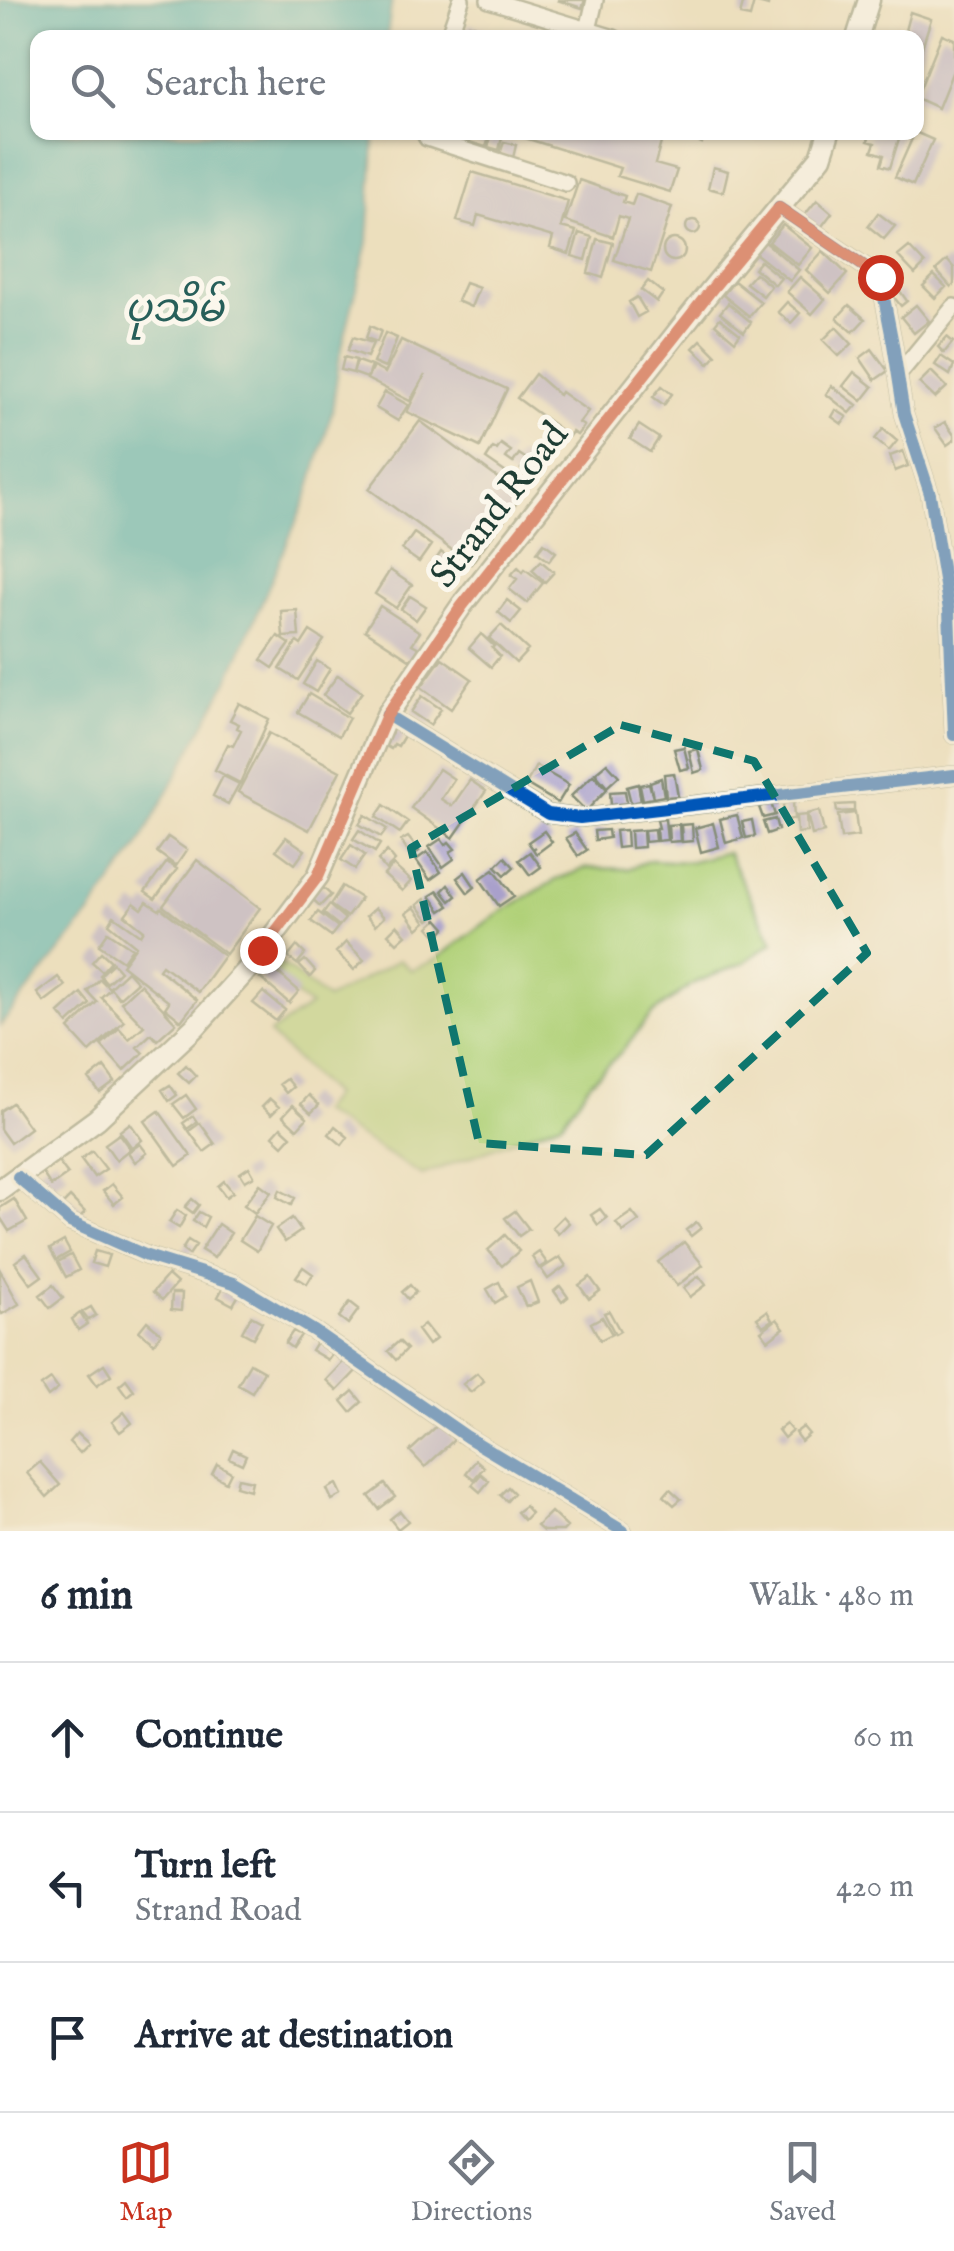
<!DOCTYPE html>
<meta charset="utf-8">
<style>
:root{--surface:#fff;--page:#f2f2f3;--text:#1f2937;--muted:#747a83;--line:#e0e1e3;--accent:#c8321e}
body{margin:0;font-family:"IM FELL English","Noto Sans Myanmar",serif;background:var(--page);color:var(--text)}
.stop{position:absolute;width:30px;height:30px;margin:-22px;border:8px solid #c8321e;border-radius:50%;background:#fff}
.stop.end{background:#c8321e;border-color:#fff;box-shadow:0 2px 10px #0008}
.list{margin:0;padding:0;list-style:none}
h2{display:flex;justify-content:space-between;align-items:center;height:130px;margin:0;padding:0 40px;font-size:42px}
h2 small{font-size:32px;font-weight:400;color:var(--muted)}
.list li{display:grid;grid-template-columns:65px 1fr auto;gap:30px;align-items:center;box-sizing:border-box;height:150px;padding:0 40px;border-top:2px solid var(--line)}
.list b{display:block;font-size:38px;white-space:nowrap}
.list p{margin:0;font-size:32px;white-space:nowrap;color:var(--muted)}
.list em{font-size:32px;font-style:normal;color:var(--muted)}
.icon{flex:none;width:55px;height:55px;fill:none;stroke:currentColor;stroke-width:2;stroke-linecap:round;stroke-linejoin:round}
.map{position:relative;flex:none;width:954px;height:1531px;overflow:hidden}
.search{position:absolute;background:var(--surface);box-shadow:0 2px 8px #0004;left:30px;right:30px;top:30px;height:110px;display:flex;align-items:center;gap:25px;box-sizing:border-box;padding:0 35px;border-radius:20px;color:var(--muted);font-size:38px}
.sheet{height:580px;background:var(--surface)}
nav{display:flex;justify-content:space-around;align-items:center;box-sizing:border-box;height:140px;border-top:2px solid var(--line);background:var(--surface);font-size:28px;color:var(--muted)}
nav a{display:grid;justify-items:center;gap:5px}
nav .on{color:var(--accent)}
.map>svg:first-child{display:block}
</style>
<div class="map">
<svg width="954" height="1531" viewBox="0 0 954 1531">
<rect width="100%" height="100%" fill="#fbf7ec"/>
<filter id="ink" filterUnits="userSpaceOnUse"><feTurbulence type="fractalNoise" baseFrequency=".01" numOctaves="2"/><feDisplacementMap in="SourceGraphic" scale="20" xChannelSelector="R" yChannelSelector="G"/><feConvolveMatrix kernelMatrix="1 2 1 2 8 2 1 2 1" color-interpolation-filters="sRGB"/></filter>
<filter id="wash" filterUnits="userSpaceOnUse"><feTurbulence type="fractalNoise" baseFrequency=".0048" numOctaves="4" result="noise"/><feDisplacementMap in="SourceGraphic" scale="40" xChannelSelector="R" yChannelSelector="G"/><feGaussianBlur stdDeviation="2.25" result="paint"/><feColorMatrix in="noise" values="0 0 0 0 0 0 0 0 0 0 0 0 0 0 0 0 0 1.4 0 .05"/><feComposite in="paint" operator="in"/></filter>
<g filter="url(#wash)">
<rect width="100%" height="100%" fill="#ecdfbd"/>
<path fill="#b1d179" stroke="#688756" stroke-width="2.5" d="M727 852 773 942 743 963 694 983 653 1013 621 1052 591 1082 562 1122 422 1175 320 1112 333 1095 269 1034 310 1006 252 964 263 949 327 999 399 960 411 970 435 960 497 914 558 879 586 868 627 869 650 860 687 862Z"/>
<path fill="#3badb3" stroke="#2d7574" stroke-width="2.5" d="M0 0H392L387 37 38 38V132L375 133 368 243 340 356 332 412 309 492 230 677 138 847 90 915 0 1026Z"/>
<g id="blocks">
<path fill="#a9a0cb" d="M557 0H585L582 8Z
M744 0H769L768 6 754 2 750 17 740 15Z
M910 12 931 19 917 63 916 38H903Z
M469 24 512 37V38H465Z
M942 34 954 39V68L938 108 916 98Z
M465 132H491L486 147 462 140Z
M506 132H664L655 164 677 170 670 192 617 176 620 168Z
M672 132H705L702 143Z
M878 132H901L890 168 881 165 884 155 872 151 875 143 868 141 870 133 877 135Z
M915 132 933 140 913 185 895 177Z
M492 134 502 137 499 150 488 147Z
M504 142 516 145 513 158 500 154Z
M713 167 728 171 723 192 708 188Z
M472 172 568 201 561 227 576 231 569 254 550 248 553 237 478 215 475 226 457 221Z
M579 180 625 196 623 202 632 205 636 194 672 207 651 272 614 260 628 219 619 216 613 237 565 221Z
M817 200 832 213 819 230 803 217Z
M878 213 895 226 884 239 868 226Z
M686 227a7 7 0 1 1 14 0a7 7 0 1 1-14 0Z
M783 225 812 248 798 265 769 242Z
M579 233 592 237 586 260 572 256Z
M597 239 613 243 603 278 588 273Z
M663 250a11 11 0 1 1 22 0a11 11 0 1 1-22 0Z
M764 241 799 270 790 281 755 253Z
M909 247 925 264 915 274 898 256Z
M823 251 847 274 830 293 806 270Z
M947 260 954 268V284L951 287 936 270Z
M760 261 781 278 775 285 754 268Z
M755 273 771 286 763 296 746 283Z
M934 275 946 287 935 298 923 286Z
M800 277 825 299 812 314 787 292Z
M648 281 663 293 657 302 641 290Z
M734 281 761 302 749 316 723 295Z
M465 283 479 288 471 307 457 301Z
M900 291 907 301 901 306 893 296Z
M637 297 646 312 637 317 629 302Z
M787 302 800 313 791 323 778 312Z
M728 303 751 322 744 332 720 313Z
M849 305 865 319 853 332 837 318Z
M916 305 929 321 914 333 901 317Z
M720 318 740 334 735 341 715 324Z
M370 326 381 331 377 342 366 338Z
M836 327 852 344 839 356 823 340Z
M385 333 397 338 385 368 373 363Z
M353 337 373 343 367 357 348 350Z
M947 337 953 342 944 353 938 347Z
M401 340 507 389 480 447 407 412 425 375 410 401 367 379 373 367 385 373Z
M701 340 716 355 709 363 693 348Z
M872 349 888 371 875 380 860 358Z
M941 356 954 365 950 375 935 365Z
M344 357 356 360 353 373 341 370Z
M357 361 371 366 367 378 353 373Z
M931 371 947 387 935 398 919 383Z
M854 372 873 387 862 401 843 386Z
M535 374 559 395 561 392 588 411 579 423 584 426 577 435 572 432 569 436 517 398Z
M662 386 672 394 664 405 653 397Z
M832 386 857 405 850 413 826 394Z
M385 392 408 405 398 421 376 408Z
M836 410 847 417 842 424 832 417Z
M420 421 522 496 471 564 369 489Z
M945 422 954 435V440L947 445 935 428Z
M639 425 659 438 650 452 630 439Z
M883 429 897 441 889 451 875 439Z
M501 444 511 451 506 458 513 463 519 454 528 460 521 469 532 476 525 486 486 459 493 448 497 450Z
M903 451 908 466 895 471 890 456Z
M414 533 431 545 419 562 402 550Z
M544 543 556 552 549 561 537 552Z
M441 552 459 566 448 580 431 567Z
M541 561 554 572 545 582 532 570Z
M518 567 523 572 525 569 543 583 527 603 509 589 517 579 511 575Z
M390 570 412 585 396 608 375 594Z
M410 596 426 606 416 620 401 609Z
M507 600 521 611 511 623 498 612Z
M380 606 420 632 412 644 419 648 411 660 365 630Z
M297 610 299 636 283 637 281 611Z
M501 625 528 650 516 663 489 638Z
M310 631 324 640 298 680 280 669 297 642 301 645Z
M481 634 494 646 492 648 500 656 491 667 469 648Z
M278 636 290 644 273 668 261 660Z
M442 658 472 679 451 709 421 687Z
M317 661 330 669 316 692 303 684Z
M338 675 362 692 347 713 323 695Z
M309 694 349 718 339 736 298 712Z
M422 696 441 709 430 725 411 712Z
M239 703 269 719 240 783 215 770 228 744 233 746 241 730 237 728 239 724 230 720Z
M393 728 405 734 398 746 394 744 391 749 384 745Z
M269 733 340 771 309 830 238 792Z
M684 747 689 768 680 770 674 749Z
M698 749 703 770 694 773 689 751Z
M607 763 619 776 607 787 595 773Z
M536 766 569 785 558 803 526 784Z
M439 769 454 779 441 799 452 806 470 780 486 791 453 838 411 808Z
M674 773 678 796 666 797 664 774Z
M593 775 607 789 586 811 571 796Z
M223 776 239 784 228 804 213 796Z
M661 778 664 796 653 798 650 782Z
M649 783 653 798 643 800 640 785Z
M638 784 641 801 631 803 627 787Z
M625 791 627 803 611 805 610 792Z
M793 802 794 819 784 820 783 803Z
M771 803 775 815 763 818 759 807Z
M854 804V811L837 812 836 805Z
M384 805 408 822 400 833 376 817Z
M819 811 824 832 812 835 807 814Z
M855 813 858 836 841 838 838 815Z
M365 815 387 829 381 837 359 824Z
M737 815 743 838 726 843 720 819Z
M806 815 807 832 797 833 796 816Z
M665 819 667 840 657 841 656 828H659L657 820Z
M775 819 778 830 767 834 763 822Z
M752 820 755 836 746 838 742 822Z
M713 823 719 847 701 852 695 828Z
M679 824 680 841 669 842 668 825Z
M692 824 693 841 682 842 681 825Z
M654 829 655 841 645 842 644 830Z
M359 830 380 844 375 852 353 839Z
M608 830 609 838 595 840 594 831Z
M626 830 627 847 617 848 615 831Z
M643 830 644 847 631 848 630 831Z
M544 831 552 842 536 854 533 849 536 847 533 849 528 842Z
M575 833 587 850 578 856 566 838Z
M168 837 187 850 176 866 157 852Z
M286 837 305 850 295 864 276 850Z
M408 837 419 851 411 857 401 841Z
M441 839 445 845 449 842 455 849 450 852 454 859 443 867 429 847Z
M351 845 365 855 355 869 341 860Z
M387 851 395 861 386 870 378 860Z
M427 852 441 872 430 880 416 860Z
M530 852 541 867 530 875 519 860Z
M505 857 514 867 505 875 496 866Z
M197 860 260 908 226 954 163 906Z
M167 862 177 869 155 899 145 892Z
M393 865 411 881 402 891 384 875Z
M494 869 514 896 499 906 480 879Z
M465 872 475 887 468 893 457 878Z
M320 885 331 895 320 906 309 896Z
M448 885 456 896 450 901 442 891Z
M342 886 361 898 347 917 330 905Z
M438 891 449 906 441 911 430 896Z
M425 899 437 914 429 920 417 905Z
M147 902 159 910 161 908 224 956 198 992 162 965 159 969 197 1000 181 1021 165 1008 169 1002 122 965 136 946 109 924 114 916 141 935 144 930 125 915 134 903 142 909Z
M329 905 345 919 339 926 323 913Z
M414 907 426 922 418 929 406 913Z
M375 908 384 917 375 926 366 916Z
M318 912 338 927 331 936 311 921Z
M438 919 446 928 438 937 429 927Z
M397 925 406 935 397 943 388 934Z
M108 932 132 948 123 961 99 945Z
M346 942 364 960 354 970 336 952Z
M297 946 305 954 297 964 288 957Z
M101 952 111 961 102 971 92 962Z
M305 960 315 971 310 977 299 965Z
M113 963 120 971 107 983 100 975Z
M270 966 299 991 289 1003 260 978Z
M127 971 137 982 119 998 110 987Z
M58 977 65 986 44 1002 37 993Z
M100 979 110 989 101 997 124 1021 90 1052 69 1029 97 1002 87 991Z
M140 984 176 1023 157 1040 151 1034 137 1047 143 1053 124 1071 101 1045 119 1028 129 1039 144 1026 121 1002Z
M263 992 285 1010 276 1021 253 1003Z
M81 993 90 1004 68 1024 59 1013Z
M186 1065 196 1076 189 1083 178 1073Z
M104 1067 115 1082 100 1093 89 1079Z
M286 1079 293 1087 286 1093 279 1084Z
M170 1085 177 1095 169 1101 162 1090Z
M186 1095 196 1109 184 1118 173 1104Z
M309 1095 319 1105 311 1113 301 1104Z
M270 1099 279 1107 271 1115 262 1107Z
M12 1103 30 1128 10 1143 0 1129V1111Z
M293 1105 307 1118 297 1129 283 1116Z
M159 1111 191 1156 177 1166 145 1121Z
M193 1116 197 1122 187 1129 183 1123Z
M130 1123 142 1140 132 1148 120 1131Z
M200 1123 215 1144 204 1152 189 1131Z
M335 1126 348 1137 342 1145 329 1134Z
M281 1127 291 1136 283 1145 273 1136Z
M119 1134 130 1149 116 1160 105 1144Z
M140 1144 147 1153 135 1162 128 1152Z
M92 1151 106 1169 94 1177 81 1159Z
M55 1157 68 1174 51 1186 39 1168Z
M249 1167 254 1176 245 1181 240 1173Z
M224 1181 233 1192 226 1197 218 1186Z
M112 1184 123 1197 114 1204 103 1191Z
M260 1184 271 1192 255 1213 244 1205Z
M280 1190 295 1198 291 1205 277 1197Z
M70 1197 85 1212 75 1222 60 1207Z
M14 1199 27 1221 9 1231 0 1217V1208Z
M192 1199 199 1205 193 1213 185 1207Z
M600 1209 607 1218 598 1225 591 1215Z
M177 1210 186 1216 179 1228 169 1222Z
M515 1211 529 1229 519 1236 505 1218Z
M199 1212 208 1217 203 1227 193 1221Z
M632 1212 639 1221 623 1232 616 1223Z
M255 1216 271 1226 257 1251 240 1240Z
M563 1216 569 1223 558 1234 552 1227Z
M292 1218 301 1231 285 1242 276 1229Z
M696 1222 701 1228 691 1236 686 1230Z
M218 1224 231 1233 214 1258 201 1250Z
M505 1235 519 1251 502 1266 488 1250Z
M188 1240 196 1245 189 1255 182 1250Z
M64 1241 70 1252 56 1260 50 1249Z
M684 1242 703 1265 677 1286 658 1262Z
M95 1251 109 1255 105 1267 91 1263Z
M539 1252 547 1263 539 1268 532 1257Z
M26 1254 42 1276 31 1284 15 1262Z
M71 1255 79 1270 66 1277 58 1262Z
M560 1257 566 1266 548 1279 541 1269Z
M303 1267 313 1274 307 1284 296 1277Z
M0 1270 19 1304 2 1314 0 1311Z
M168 1275 177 1283 162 1300 153 1292Z
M699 1276 706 1285 690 1297 683 1288Z
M590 1277 600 1291 589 1299 579 1285Z
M530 1281 538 1302 526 1307 517 1287Z
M499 1282 506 1296 495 1303 487 1289Z
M225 1284 240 1293 233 1305 218 1297Z
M53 1285 63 1298 50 1308 40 1295Z
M410 1285 416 1292 408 1299 402 1292Z
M560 1286 568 1297 562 1302 554 1291Z
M172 1293H182L181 1311 171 1310Z
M350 1302 359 1309 348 1324 339 1317Z
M91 1307 96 1315 88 1320 82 1312Z
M609 1311 620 1331 615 1334 604 1313Z
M767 1311 772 1320 763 1326 757 1318Z
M80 1313 87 1324 78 1330 72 1319Z
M251 1316 262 1322 253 1338 242 1332Z
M602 1317 612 1334 600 1340 591 1323Z
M777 1319 784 1328 768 1340 761 1331Z
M147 1321 161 1333 154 1343 139 1331Z
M424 1324 436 1339 428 1345 417 1330Z
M293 1331 301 1335 292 1348 285 1343Z
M399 1341 407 1349 396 1360 388 1351Z
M316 1342 333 1353 328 1360 311 1350Z
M346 1359 357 1370 337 1391 326 1380Z
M250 1363 264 1371 252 1392 238 1384Z
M104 1364 111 1375 97 1385 89 1374Z
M477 1373 484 1381 471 1392 463 1384Z
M51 1379 58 1389 48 1397 41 1386Z
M126 1379 134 1390 127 1396 119 1385Z
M353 1391 362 1402 351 1412 342 1401Z
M124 1412 132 1423 120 1432 112 1422Z
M439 1424 454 1440 425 1467 410 1451Z
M786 1424 792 1431 784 1438 778 1430Z
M803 1427 809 1434 801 1441 795 1433Z
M77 1433 89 1444 80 1453 69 1442Z
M233 1449 246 1455 242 1464 229 1458Z
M476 1460 484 1467 474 1479 466 1473Z
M40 1462 60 1485 47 1497 27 1473Z
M217 1464 231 1472 226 1482 212 1474Z
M481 1474 489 1481 480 1492 472 1485Z
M238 1478 252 1481 250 1490 236 1486Z
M337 1484 342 1495 332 1500 327 1489Z
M385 1484 395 1497 379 1509 369 1496Z
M508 1487 514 1493 507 1501 500 1495Z
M670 1489 681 1499 674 1505 664 1496Z
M525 1506 531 1513 524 1520 517 1512Z
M400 1511 408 1521 398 1529 390 1519Z
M551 1512 567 1527 563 1531H543L537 1526Z"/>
</g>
</g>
<g filter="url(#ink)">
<use href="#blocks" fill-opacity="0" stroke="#868e78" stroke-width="2.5"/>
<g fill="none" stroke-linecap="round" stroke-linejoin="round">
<g stroke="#868e78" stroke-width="20">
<path id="minor" d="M489 0 614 38
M588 30 595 0
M448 38 461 0
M424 132 427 138 442 143 566 183
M779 208 880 277 893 344 904 414 930 494 949 610 954 735
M898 375 954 307
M387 715 548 814 580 818 954 775
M18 1177 70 1222 147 1256 234 1283 314 1331 467 1437 623 1531"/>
</g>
<g stroke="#868e78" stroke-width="25">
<path id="secondary" d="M857 38 869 0
M0 1190 97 1119 195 1027 252 964 318 876 387 715 462 605 711 290 821 157 829 132"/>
</g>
<use href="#minor" stroke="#fff" stroke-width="15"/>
<use href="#secondary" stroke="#fff" stroke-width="20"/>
<g stroke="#fbf7ec" stroke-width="19">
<path id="cycleway" d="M779 208 880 277 893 344 904 414 930 494 949 610 954 735
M387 715 548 814 580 818 954 775
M18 1177 70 1222 147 1256 234 1283 314 1331 467 1437 623 1531"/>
</g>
<use href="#cycleway" stroke="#0057b8" stroke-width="12"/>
</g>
</g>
<g fill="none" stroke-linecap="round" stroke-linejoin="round" filter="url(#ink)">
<path stroke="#c8321e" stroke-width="12" d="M262 950 318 876 387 715 462 606 711 290 779 208 880 277"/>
</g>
<path d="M0 0H954V1531H0ZM621 725 754 761 867 953 646 1155 479 1143 411 848Z" fill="#ecdfbd" fill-opacity=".55" fill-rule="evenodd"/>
<path fill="none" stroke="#0f766e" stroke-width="8" stroke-dasharray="20 12" stroke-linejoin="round" d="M621 725 754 761 867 953 646 1155 479 1143 411 848Z"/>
<g text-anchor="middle" stroke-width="10" stroke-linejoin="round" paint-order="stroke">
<g font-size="38" fill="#1f3d34" stroke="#fbf7ec">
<text transform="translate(498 504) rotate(-52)" y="13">Strand Road</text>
</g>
<g font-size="40" font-style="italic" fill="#275f5a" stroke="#fbf7ec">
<text x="174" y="321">ပုသိမ်</text>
</g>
</g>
</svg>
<div class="stop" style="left:880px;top:277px"></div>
<div class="stop end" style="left:262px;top:950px"></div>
<div class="search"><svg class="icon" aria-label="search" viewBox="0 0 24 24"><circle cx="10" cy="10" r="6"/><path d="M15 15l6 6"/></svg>Search here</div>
</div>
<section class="sheet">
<h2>6 min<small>Walk · 480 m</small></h2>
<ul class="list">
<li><svg class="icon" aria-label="ahead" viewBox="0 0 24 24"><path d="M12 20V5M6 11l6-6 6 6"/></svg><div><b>Continue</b></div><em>60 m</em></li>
<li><svg class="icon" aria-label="left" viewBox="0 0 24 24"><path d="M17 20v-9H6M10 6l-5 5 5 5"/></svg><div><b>Turn left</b><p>Strand Road</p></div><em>420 m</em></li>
<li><svg class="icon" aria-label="arrive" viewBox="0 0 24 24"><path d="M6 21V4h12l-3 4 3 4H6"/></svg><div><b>Arrive at destination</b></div></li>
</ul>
</section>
<nav>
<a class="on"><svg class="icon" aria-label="map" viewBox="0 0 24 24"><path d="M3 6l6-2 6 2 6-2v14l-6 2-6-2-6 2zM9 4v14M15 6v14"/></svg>Map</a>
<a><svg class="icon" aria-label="directions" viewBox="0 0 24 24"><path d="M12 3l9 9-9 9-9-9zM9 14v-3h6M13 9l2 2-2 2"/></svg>Directions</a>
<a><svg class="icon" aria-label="saved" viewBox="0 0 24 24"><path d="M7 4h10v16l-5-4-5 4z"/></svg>Saved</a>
</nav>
